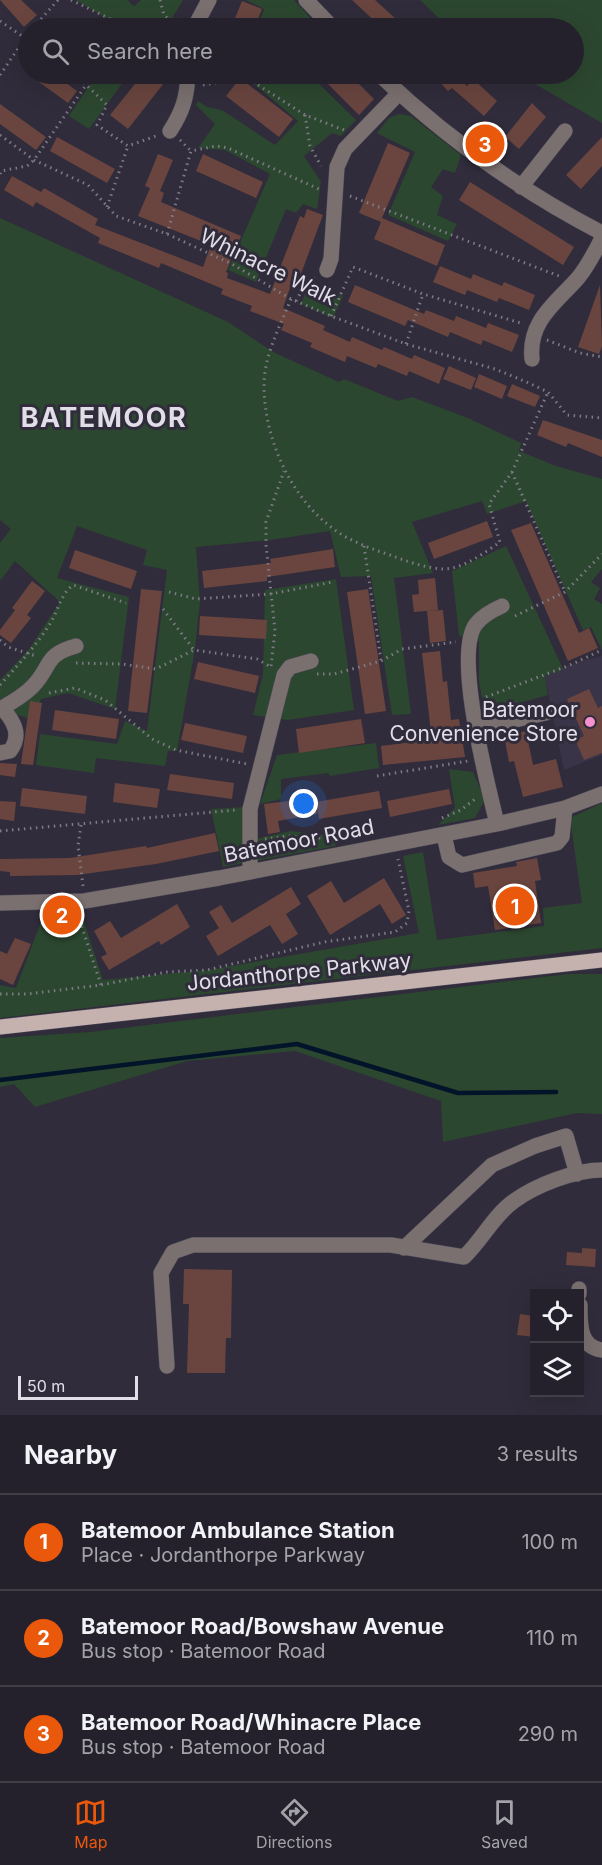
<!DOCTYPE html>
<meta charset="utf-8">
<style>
:root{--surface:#24212c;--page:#302e38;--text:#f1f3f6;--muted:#a3a3a9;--line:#413e48;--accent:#ea580c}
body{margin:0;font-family:Inter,sans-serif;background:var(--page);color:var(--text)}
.controls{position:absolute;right:18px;bottom:18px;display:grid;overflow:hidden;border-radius:0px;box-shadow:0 6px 24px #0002}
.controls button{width:54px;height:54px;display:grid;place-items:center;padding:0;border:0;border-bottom:2px solid var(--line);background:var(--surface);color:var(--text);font:30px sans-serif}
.scale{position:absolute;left:18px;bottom:15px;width:120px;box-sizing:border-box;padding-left:6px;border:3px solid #e1dee8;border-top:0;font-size:16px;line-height:21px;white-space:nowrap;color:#e1dee8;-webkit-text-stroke:4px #302c3b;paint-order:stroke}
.you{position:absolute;left:304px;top:804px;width:21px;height:21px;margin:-15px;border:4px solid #fff;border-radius:50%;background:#1a73e8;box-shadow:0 0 0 9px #1a73e833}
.badge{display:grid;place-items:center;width:39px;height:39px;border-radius:50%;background:var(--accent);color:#fff;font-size:20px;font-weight:700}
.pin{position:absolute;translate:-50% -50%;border:3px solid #fff;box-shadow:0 2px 6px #0006}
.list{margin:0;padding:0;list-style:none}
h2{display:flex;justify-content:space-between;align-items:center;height:78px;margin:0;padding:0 24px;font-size:26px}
h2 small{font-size:20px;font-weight:400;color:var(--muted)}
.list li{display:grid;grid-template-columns:39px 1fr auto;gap:18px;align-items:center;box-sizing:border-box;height:96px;padding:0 24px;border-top:2px solid var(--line)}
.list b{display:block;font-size:22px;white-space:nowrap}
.list p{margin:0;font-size:20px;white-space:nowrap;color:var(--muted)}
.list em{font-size:20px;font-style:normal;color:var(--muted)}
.icon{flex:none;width:33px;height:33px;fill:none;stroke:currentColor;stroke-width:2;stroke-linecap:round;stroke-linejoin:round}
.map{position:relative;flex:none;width:602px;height:1415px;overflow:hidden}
.search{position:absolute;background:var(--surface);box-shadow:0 6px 24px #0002;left:18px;right:18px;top:18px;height:66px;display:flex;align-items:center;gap:15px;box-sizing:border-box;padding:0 21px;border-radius:33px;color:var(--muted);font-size:22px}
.sheet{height:366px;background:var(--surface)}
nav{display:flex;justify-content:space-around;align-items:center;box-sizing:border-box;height:84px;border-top:2px solid var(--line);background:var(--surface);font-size:16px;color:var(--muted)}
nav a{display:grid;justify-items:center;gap:3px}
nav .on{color:var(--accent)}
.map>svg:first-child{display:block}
</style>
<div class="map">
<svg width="602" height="1415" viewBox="0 0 602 1415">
<rect width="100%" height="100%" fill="#302c3b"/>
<path fill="#3a3449" d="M602 656V755L564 770 545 676 577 662Z"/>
<path fill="#2c472f" d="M76 0H127L134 6 141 0H183L171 20 180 28H122Z
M246 0H294L317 25 313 28H257L264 9Z
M420 0H602V123L518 74H574V28H449Z
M97 74H129L89 129 69 116Z
M242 74H309L356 120 341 136 332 133 304 156 321 182 317 209 303 204 296 213 286 209 256 282 228 270 270 174 225 150 198 148 215 124 196 105 198 101 207 107 222 110 275 145 298 121Z
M399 114 411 116 461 155 455 173 443 169 431 187 443 196 437 215 457 224 448 241 388 215 415 152 377 133 389 118Z
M0 218 228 322 275 353 339 382 344 379 398 401 412 397 468 418 521 443 519 451 556 466 602 479V569L591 582 600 588 594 599 602 604V650L591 627 583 630 526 501 487 514 482 501 412 522 433 573 394 578 411 714 392 715 371 576 341 577 330 531 270 540 196 547 200 602 195 649 177 751H168L165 766 96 758 94 773 36 765 40 734 117 744 125 721 147 731 167 570 143 565 147 550 77 526 57 578 129 597 115 709 68 693 41 699 33 720 0 709V680L29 649 60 602 15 561 0 581V543L11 529 0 520Z
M310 282 343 296 333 318 301 304Z
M506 546 563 669 545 676 548 695 509 706 510 717 486 719 479 682V641L459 636 452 571Z
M336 579 354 710 288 720 253 715 263 674 265 590Z
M376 743 379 768 330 776 328 773 281 779V799L260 804 277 755Z
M449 769 473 772 485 800 475 818 438 825 455 808Z
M602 803V948L0 1018V985L16 988 42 919 82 915 103 980 209 970 419 933 403 856 423 852 437 940 544 926 543 908 582 903 570 818Z
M244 807 255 839 291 831 334 836 336 846 223 867 211 809Z
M568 974H602V1114L577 1113 443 1142 441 1101 295 1051 187 1061 35 1107 14 1084 0 1087V1038L90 1032Z"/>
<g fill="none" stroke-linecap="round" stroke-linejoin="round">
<path stroke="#01142a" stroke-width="4.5" d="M0 1080 297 1044 458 1093 556 1092"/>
</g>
<path fill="#6a453f" d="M0 0H21L37 15 24 27Z
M352 0H375L406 28H382Z
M242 1 262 9 254 28H231Z
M28 74H54L77 91 68 103Z
M143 74H171L128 129 110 115Z
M318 74H349L374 99 359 115Z
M432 74H455L467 86 473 79 497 101 484 116 452 88 448 91Z
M240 78 293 119 279 137 226 96Z
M532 103 546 117 519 149 505 137Z
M0 104 46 137 36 150 0 124Z
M57 137 115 169 107 183 50 151Z
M602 137V166L581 189 566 175Z
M388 143 410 153 382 218 445 245 437 266 374 239 381 222 359 213Z
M158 154 173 160 160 191 164 193 161 202 241 236 226 272 228 273 227 278 270 294 300 216 304 218 307 209 323 215 296 287 291 285 283 308 325 326 323 330 350 342 352 337 382 350 384 347 412 359 414 355 445 368 439 384 409 371 407 376 378 364 376 368 347 356 345 362 310 347 312 343 281 330 284 324 250 311 252 306 221 294 223 289 161 263 159 268 98 243 100 238 36 202 33 207 4 190 12 176 41 192 44 188 98 219 95 225 203 267 211 245 138 216 150 188 145 186Z
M203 154 263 182 256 198 196 171Z
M470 182 574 247 563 265 459 200Z
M440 266 471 279 473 274 502 286 504 282 535 295 529 310 499 298 497 302 467 290 465 295 433 282Z
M355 285 424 314 426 310 454 321 456 316 486 328 488 323 519 335 512 352 483 340 481 345 450 332 448 337 408 320 405 326 348 302Z
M600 285 602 346 599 354 578 347Z
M449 366 476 378 471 390 443 379Z
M479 374 507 386 502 399 474 387Z
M512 384 540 396 535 407 507 396Z
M543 420 602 440V457L568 443 566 447 537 435Z
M487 521 493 537 434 559 428 543Z
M531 523 579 633 589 628 598 648 568 661 511 530Z
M333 549 335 567 267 577V581L204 588 202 571 271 563 270 559Z
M75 550 137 571 131 589 69 568Z
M435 578 438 610 414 612 412 595 419 594 418 580Z
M32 581 45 591 27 615 31 618 11 643 0 635V630L15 610 12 608Z
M141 589 162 591 147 713 128 711Z
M368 589 386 711 365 714 347 592Z
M443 610 446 641 430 643 427 611Z
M200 616 267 620 266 639 199 635Z
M440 651 443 682 447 681 451 720 459 719 465 757 383 765 381 746 412 742 411 736 431 733 422 653Z
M198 662 259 676 255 693 194 679Z
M589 689 598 708 602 706V753L584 760 577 744V739L584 736 567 699Z
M30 701 42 703 33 765 21 764Z
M55 710 119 719 116 739 52 730Z
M361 719 365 743 299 753 296 729Z
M185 723 247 736 243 753 181 740Z
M526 731 533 765 556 759 563 787 523 797 514 761 509 762 504 736Z
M0 763 17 764 15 777 0 775Z
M170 774 234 783 232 799 167 790Z
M115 783 160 789 157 808 113 802Z
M22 788 87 796 85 814 20 806Z
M449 789 452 804 390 817 387 801Z
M379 791 382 808 319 819 316 802Z
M314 798 317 814 278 821 280 832 268 834 264 804Z
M0 801 16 802 14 821 0 819Z
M215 833 219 851 156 864 77 875 10 876V872L0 871V859L70 858 146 846 147 848Z
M537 858 541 880 535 881 541 923 495 930 488 886 475 888 473 873 517 866 516 862Z
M384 878 406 915 392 924 380 904 330 935 307 896 331 881 344 903Z
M291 887 301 904 286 914 298 934 282 944 270 925 218 956 206 936 219 928 209 912 221 905 232 923Z
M177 904 190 927 161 945 159 941 109 970 101 957 107 954 94 931 110 921 121 938Z
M15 938 31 944 13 985 0 979V951L7 954Z
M582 1248 596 1249 595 1267 566 1265 567 1252 582 1253Z
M184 1269 232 1270 231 1338H226L225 1373H187L189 1304H183Z
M520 1314 534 1316V1337L517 1335Z"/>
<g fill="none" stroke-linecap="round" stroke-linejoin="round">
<g stroke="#4c4857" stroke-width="16">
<path id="minor" d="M306 0 333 28
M194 28 209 0
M379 74C445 137 521 191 602 233
M170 131C183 111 187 97 188 74
M521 187 565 131
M327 270 331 259 337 167 345 149 399 93
M532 359C528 321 556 303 578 278 588 266 595 252 602 238
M0 709C11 703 23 696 32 687 52 667 43 655 76 646
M476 729 550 712
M0 753 10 751C22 735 14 721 2 708
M497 824C488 785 453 654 476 624 483 615 493 610 502 606
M444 835 449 857 462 865 557 843 562 837 565 808
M250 871V809L284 675 290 667 311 661
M0 903 84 901 219 878 497 824 565 808 602 794
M404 1248 492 1165 535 1146 566 1136 577 1174
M579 1289V1294
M580 1305C580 1324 579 1347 602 1350
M167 1366 161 1273 173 1252 193 1245H391L464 1257C482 1240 494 1215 514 1201 536 1185 575 1170 602 1170"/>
</g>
<g stroke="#4c4857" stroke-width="16">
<path id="major" d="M0 1027 602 960"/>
</g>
<path stroke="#7e7b87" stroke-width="3" stroke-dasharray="1.5 4.5" stroke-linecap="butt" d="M71 0 129 28
M160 0 164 15 178 28
M0 21 28 40
M33 28 58 0
M75 74 107 105 97 125 128 146 156 136
M0 75 28 34
M203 85 221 82 241 74 305 115 344 130
M305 115 310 146 321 166
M0 135 34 160 88 185 116 216 167 234 232 264 291 299 331 316 406 344 495 369 529 383 548 392 567 415 602 418
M180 140 191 151
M0 174 1 171 27 166 34 160 86 85
M350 196 559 276
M107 207 128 146
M167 234 191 151 216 146 228 148 321 190
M291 299C280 326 264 356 264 385 264 442 294 506 344 536 359 544 374 550 390 555 406 561 425 568 443 569 463 569 484 553 500 542L489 504 512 472 548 392
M296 301 306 283 315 278
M331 316 353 267 423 294 524 324
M547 340 580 353 602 357
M406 344 423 294
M512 472 565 592
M364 546 381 660
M169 592 196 599 270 594 333 582
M163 609 194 650
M515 616 565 592 602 554
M0 640 8 647 36 656
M76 663 122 664 156 669 194 650 257 659 271 667
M271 666 275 631 266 545V522L284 471
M317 674H334L381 661 402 649 456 642
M0 685C18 665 37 645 51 622 58 610 61 594 73 585L126 603
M49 693 75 688 105 700 152 739 176 750 247 764
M486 697 570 665 602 650
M377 776 468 761
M442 818 461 810 475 799
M81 825 78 846 83 886
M0 831 236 810
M265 839 287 836 336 839
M227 861 234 849
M78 915 101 985
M0 994H28L101 985 167 972 207 970 324 942 395 932 407 923 409 911 398 859"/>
<use href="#minor" stroke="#7a706f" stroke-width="15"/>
<use href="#major" stroke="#c5b1ae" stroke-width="15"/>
</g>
<circle fill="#f690cf" stroke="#302c3b" stroke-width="2" cx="590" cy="722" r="6"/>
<g text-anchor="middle" stroke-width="6" stroke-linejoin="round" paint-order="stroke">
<g font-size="21" fill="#e1dee8" stroke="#302c3b">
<text transform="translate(268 267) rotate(26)" y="7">Whinacre Walk</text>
<text transform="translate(299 841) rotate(-11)" y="7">Batemoor Road</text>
<text transform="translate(299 972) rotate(-6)" y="7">Jordanthorpe Parkway</text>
</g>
<g font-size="21" fill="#e1dee8" stroke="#302c3b" text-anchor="end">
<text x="578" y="717">Batemoor<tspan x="578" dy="24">Convenience Store</tspan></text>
</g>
<g font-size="27" font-weight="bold" letter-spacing="1.5" fill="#e1dee8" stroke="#302c3b">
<text x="104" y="427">BATEMOOR</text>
</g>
</g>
</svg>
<div class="controls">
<button><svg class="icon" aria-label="locate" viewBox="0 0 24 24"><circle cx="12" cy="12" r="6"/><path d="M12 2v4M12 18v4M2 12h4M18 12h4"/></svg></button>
<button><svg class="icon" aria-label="layers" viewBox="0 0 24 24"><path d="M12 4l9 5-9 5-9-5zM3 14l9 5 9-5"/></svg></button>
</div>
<div class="scale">50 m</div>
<div class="you"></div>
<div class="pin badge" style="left:515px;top:906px">1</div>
<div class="pin badge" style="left:62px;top:915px">2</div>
<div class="pin badge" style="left:485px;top:144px">3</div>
<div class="search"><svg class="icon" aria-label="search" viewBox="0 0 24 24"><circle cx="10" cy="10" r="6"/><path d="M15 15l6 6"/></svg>Search here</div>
</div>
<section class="sheet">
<h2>Nearby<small>3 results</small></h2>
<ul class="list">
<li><span class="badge">1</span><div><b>Batemoor Ambulance Station</b><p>Place · Jordanthorpe Parkway</p></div><em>100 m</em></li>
<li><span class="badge">2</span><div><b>Batemoor Road/Bowshaw Avenue</b><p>Bus stop · Batemoor Road</p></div><em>110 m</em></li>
<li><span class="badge">3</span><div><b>Batemoor Road/Whinacre Place</b><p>Bus stop · Batemoor Road</p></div><em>290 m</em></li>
</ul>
</section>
<nav>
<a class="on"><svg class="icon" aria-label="map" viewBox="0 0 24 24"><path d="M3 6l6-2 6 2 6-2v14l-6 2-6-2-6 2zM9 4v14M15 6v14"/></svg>Map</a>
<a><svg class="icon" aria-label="directions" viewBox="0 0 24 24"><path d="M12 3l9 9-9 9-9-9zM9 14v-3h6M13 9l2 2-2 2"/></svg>Directions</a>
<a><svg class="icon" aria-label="saved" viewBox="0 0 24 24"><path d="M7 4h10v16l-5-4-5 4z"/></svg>Saved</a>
</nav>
